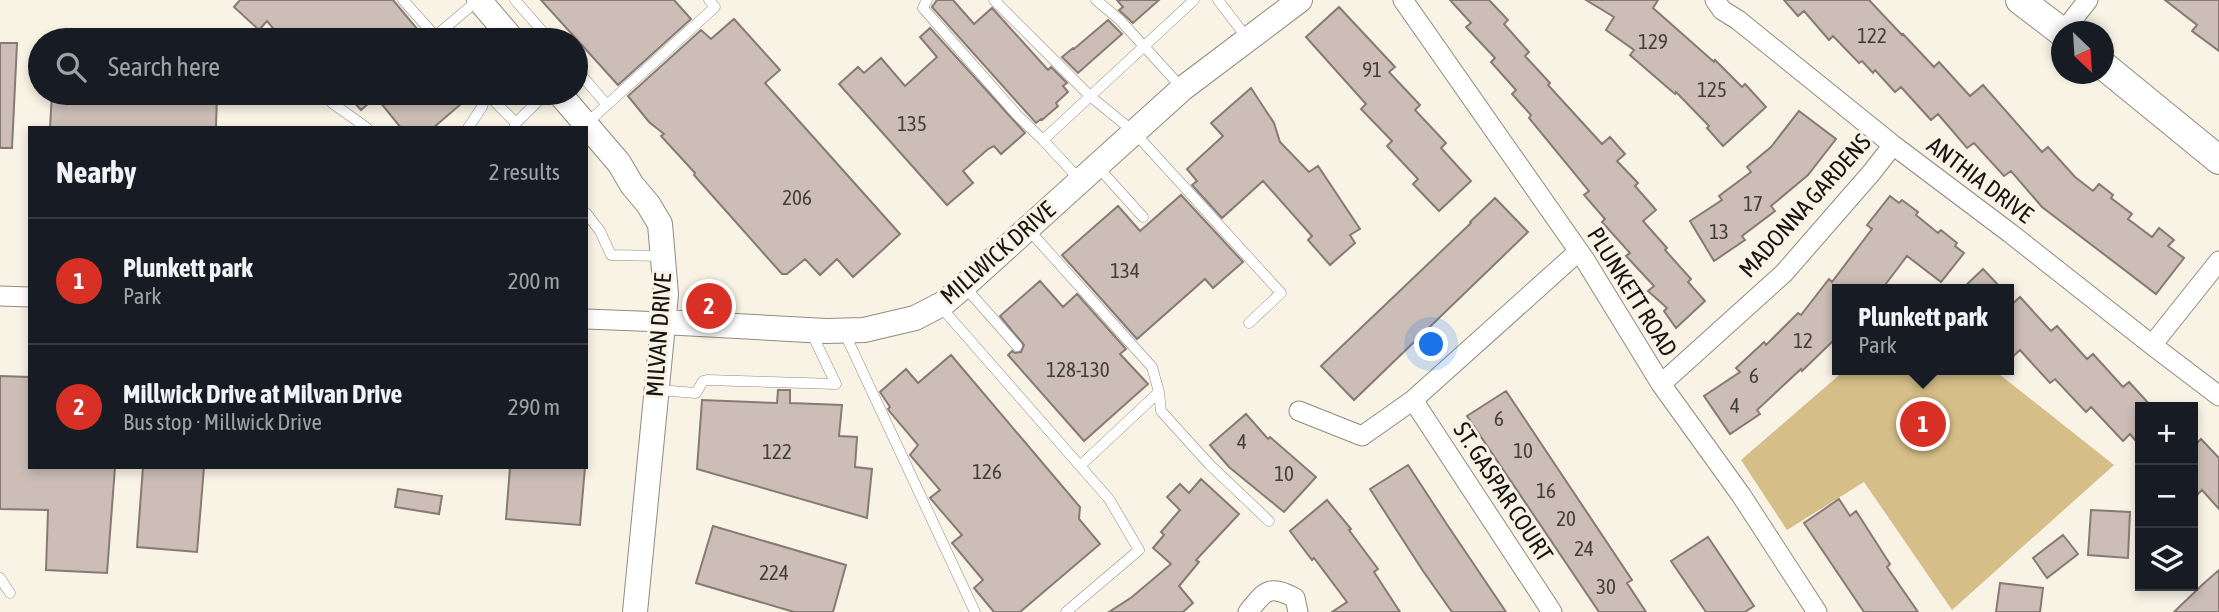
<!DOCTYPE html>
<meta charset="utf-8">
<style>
:root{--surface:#171b24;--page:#242831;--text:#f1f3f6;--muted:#9ea1a6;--line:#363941;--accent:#d93025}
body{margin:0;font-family:"Asap Condensed",sans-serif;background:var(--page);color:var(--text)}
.controls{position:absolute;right:21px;bottom:21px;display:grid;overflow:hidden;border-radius:0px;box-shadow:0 4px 10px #0003}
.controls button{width:63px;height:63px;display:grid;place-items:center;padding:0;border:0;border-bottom:2px solid var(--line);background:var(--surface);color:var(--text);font:35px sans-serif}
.compass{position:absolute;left:2051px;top:21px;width:63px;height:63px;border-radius:50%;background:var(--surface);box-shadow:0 4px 10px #0003;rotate:155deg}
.you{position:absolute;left:1432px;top:345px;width:24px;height:24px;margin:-18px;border:5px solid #fff;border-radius:50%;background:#1a73e8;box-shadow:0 0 0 10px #1a73e833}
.badge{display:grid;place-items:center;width:46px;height:46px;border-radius:50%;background:var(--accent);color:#fff;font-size:23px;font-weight:700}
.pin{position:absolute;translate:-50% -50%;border:4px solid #fff;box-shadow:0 2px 7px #0006}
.popup{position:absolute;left:1832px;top:284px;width:182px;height:91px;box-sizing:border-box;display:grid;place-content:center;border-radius:0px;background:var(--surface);filter:drop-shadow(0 2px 5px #0005);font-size:23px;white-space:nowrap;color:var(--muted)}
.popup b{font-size:26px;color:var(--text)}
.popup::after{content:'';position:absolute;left:50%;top:100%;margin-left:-14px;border:14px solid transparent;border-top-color:var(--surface)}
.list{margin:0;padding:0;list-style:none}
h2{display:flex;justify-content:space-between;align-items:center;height:91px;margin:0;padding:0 28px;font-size:30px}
h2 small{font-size:23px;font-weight:400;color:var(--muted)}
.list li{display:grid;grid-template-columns:46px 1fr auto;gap:21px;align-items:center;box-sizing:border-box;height:126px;padding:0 28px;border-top:2px solid var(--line)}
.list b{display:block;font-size:26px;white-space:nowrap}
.list p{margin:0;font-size:23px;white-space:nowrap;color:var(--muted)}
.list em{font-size:23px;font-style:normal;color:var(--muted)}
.icon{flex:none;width:38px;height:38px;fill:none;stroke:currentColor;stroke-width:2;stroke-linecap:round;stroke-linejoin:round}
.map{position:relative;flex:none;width:2219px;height:612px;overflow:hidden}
.search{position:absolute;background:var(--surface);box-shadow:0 4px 10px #0003;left:28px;top:28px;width:560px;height:77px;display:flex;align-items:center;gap:18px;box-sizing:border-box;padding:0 24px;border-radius:38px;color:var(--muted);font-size:26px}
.panel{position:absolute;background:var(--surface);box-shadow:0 4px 10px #0003;left:28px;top:126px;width:560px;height:343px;border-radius:0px}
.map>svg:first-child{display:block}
</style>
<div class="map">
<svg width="2219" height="612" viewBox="0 0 2219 612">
<rect width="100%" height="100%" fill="#f9f3e6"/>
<path fill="#d5be87" d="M1845 370H1994L2114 465 1952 610 1864 482 1787 530 1741 460Z"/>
<path fill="#ccbeb7" stroke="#877a74" stroke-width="2" d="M240 0H393L419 31 407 40H283L267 21 259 30 234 7Z
M541 0H674L691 19 618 85Z
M937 0H953L974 24 992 8 1048 70 1051 67 1067 83 1063 86 1068 92 1056 103 1058 106 1042 120 1041 119 1036 123 932 7Z
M1117 0H1159L1133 23 1119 10 1123 7Z
M1450 0H1489L1508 20 1504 24 1529 52 1525 56 1550 83 1548 85 1602 144 1610 137 1625 154 1617 161 1638 183 1635 186 1656 210 1643 221 1667 248 1665 250 1691 279 1688 282 1705 301 1676 328 1664 311 1667 308 1648 291 1654 286 1626 256 1630 253 1602 222 1605 219 1584 195 1589 191 1529 118 1531 115 1512 94 1516 90 1491 62 1495 58 1466 27 1471 23Z
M1586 0H1658L1653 8 1714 62 1715 60 1742 87 1745 84 1766 107 1723 146 1707 128 1709 126 1676 92 1675 94 1630 55 1634 50 1606 30 1614 17Z
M1784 0H1869L1902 35 1903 34 1934 67 1939 62 1970 96 1983 85 2042 152 2048 147 2075 177 2093 191 2099 184 2113 195 2111 198 2132 214 2128 219 2152 237 2159 228 2174 240 2168 246 2184 258 2156 294 2042 207 2011 171 2004 176 1974 143 1967 148 1938 114 1931 120 1901 87 1895 92 1875 70 1873 73 1862 61 1859 63 1833 36 1829 40 1804 11 1798 16Z
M2165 0H2219V51L2192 31 2197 25Z
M1339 7 1395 67 1389 72 1420 105 1415 110 1446 143 1441 148 1471 181 1439 211 1413 184 1418 179 1387 146 1392 141 1361 109 1366 104 1306 37Z
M734 19 780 70 765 83 900 234 853 277 837 259 820 275 805 259 787 274H782L694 175 695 173 661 136 664 134 649 122 628 96 701 30 711 39Z
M1108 20 1122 34 1078 73 1062 57 1073 48 1074 49Z
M930 28 1025 133 1001 154 994 146 988 149 963 171 973 183 947 205 839 84 858 67 864 73 881 58 905 86 937 57 920 37Z
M0 43H17L12 148H0Z
M1251 88 1274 123 1280 142 1309 172 1318 166 1360 229 1350 235 1355 243 1330 265 1308 240 1312 236 1263 181 1222 218 1192 185 1197 181 1187 169 1223 136 1211 123Z
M52 93H217L216 128H50Z
M346 93H452L461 104 433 128H401L376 97 361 110Z
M1799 111 1836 139 1808 175 1771 206 1775 211 1742 236 1745 240 1714 261 1690 221 1722 200 1719 196 1751 172 1747 167 1771 147Z
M1181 195 1243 262 1213 288 1205 279 1137 339 1062 255 1118 206 1140 231Z
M1890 196 1899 203 1902 200 1918 212 1916 215 1938 233 1941 230 1957 243 1955 246 1964 253 1941 282 1907 256 1882 289H1837V337L1802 371 1801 369 1757 410 1760 414 1730 434 1704 396 1740 372 1736 368 1764 342 1766 345 1798 313 1801 315 1829 279 1832 282 1872 229 1867 225Z
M1495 198 1528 232 1354 400 1321 366 1471 223 1470 222Z
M1983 269 2002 289H1962Z
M1040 281 1063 307 1077 294 1126 349 1120 354 1148 384 1084 441 1008 355 1012 351 1015 353 1021 352 1024 345 1000 316Z
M2020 297 2051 331 2057 326 2087 359 2093 354 2123 387 2129 382 2152 407H2140V446L2130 434 2123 441 2091 407 2086 412 2055 379 2050 383 2020 350 2009 360V307Z
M951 355 1080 507 1079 519 1100 544 1020 612H994L974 588 983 580 952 543 962 535 930 498 940 490 910 455 918 445 890 412 888 409 890 407 880 392 906 369 918 383Z
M0 376 30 377V467H115L107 573 46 570 48 510 0 509Z
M778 390H790V403L842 405 839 436 857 437 855 467 872 469 867 518 697 469 702 400 777 403Z
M1506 391 1632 580 1627 583 1646 612H1599L1467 416Z
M1246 414 1268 439 1270 437 1316 477 1284 512 1229 467 1210 445Z
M2201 439 2219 458V509L2202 490 2193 499V447Z
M1408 465 1446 523 1506 612H1452L1423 571 1370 489Z
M143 467H204L197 552 137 547Z
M510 467H585L580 525 506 519Z
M1201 479 1239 514 1196 560 1199 562 1179 586 1193 603 1183 612H1109L1132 597 1171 564 1153 548 1164 535 1161 532 1180 510 1167 497 1180 484 1189 493Z
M398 489 442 496 439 514 395 507Z
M1839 499 1850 516 1856 511 1890 564 1887 567 1918 612H1864L1804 523Z
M1327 500 1351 529 1349 530 1378 569 1374 572 1400 612H1332L1347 602 1314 558 1312 560 1290 531Z
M2091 510 2130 512 2128 558 2088 555Z
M713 526 846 565 833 612H794L696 583Z
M2063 535 2078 554 2047 578 2033 558Z
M1708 537 1754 606 1745 612H1706L1671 561Z
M2219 570V612H2174L2202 585Z
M2000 583 2043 588 2040 612H1996Z"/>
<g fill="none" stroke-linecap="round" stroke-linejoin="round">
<g stroke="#908b7f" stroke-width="11">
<path id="service" d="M403 0 438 39
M515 0 550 40
M927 0 923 8 1017 115 1043 140
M994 0 1090 96 1134 132 1281 293 1249 323
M1096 0 1120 20 1182 88
M1218 0 1247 38
M431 40 478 0
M576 69 607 105
M486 93 516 123
M332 103 367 128
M587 123 715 7 709 0
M468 128 482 107 486 93
M514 128 516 123 546 93
M1097 166 1143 217
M1080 180 1043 140 1194 0
M586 213 600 231 611 255 663 256
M1027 228 1152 367 1159 392 1161 411 1209 464 1269 521
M964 286 1017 346
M940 306 1109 499 1139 550 1066 612
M845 334 975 612
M658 390 696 393 703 381 707 380 836 384 812 334
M1081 465 1159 392
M0 578 10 593"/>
</g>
<g stroke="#908b7f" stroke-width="21">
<path id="minor" d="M1403 0 1585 260 1661 384 1741 495 1817 612
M1715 0 1722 10 1738 20 1893 145 2010 233 2152 345 2219 396
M2063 32 2088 0
M0 296 30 297
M586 319 663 322
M2152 345 2219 261
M1661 384 1784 273 1872 172 1893 145
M1413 400 1552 612
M1299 411 1362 436 1413 400 1579 251
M1248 612C1265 591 1268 584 1295 598L1298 612"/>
</g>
<g stroke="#908b7f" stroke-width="26">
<path id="tertiary" d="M479 0 513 40
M559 93 619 163 632 185 648 204 660 224 666 294 635 612
M663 322 826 331 864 330 915 318 944 303 964 286 1182 89 1300 0"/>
</g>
<g stroke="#908b7f" stroke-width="30">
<path id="secondary" d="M2020 0 2062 32
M2104 66 2219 160"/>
</g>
<use href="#service" stroke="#fff" stroke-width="10"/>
<use href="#minor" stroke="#fff" stroke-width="19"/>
<use href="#tertiary" stroke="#fff" stroke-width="24"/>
<use href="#secondary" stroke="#fff" stroke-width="28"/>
</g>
<g text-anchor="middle" stroke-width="6" stroke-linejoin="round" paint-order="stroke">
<g font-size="21" fill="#443e3a">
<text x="1872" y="43">122</text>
<text x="1653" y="49">129</text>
<text x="1372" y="77">91</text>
<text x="1712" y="97">125</text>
<text x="912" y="131">135</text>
<text x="797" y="205">206</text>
<text x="1753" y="211">17</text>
<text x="1719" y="239">13</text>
<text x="1125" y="278">134</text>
<text x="1803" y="348">12</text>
<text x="1078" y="377">128-130</text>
<text x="1754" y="383">6</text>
<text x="1735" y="413">4</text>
<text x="1499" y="426">6</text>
<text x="1242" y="449">4</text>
<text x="1523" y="458">10</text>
<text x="777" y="459">122</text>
<text x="987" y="479">126</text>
<text x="1284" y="481">10</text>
<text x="1546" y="498">16</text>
<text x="1566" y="526">20</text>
<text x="1584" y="556">24</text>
<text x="774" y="580">224</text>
<text x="1606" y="594">30</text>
</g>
<g font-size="24" fill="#161410" stroke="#f9f3e6">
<text transform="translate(1980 180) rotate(37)" y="8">ANTHIA DRIVE</text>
<text transform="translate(1805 206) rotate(-48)" y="8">MADONNA GARDENS</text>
<text transform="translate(998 253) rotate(-41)" y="8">MILLWICK DRIVE</text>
<text transform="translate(1632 292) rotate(58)" y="8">PLUNKETT ROAD</text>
<text transform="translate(659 335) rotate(-86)" y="8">MILVAN DRIVE</text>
<text transform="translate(1503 492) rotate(57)" y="8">ST. GASPAR COURT</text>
</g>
</g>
</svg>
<div class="controls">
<button>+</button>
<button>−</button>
<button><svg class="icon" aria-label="layers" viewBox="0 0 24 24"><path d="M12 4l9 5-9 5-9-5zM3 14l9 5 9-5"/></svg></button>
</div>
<svg class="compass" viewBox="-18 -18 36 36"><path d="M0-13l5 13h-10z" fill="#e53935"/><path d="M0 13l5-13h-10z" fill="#9ea1a6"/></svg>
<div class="you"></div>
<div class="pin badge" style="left:1923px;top:424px">1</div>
<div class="popup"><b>Plunkett park</b>Park</div>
<div class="pin badge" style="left:709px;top:306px">2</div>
<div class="search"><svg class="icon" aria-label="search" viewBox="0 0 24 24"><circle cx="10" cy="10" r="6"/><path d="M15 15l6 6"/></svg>Search here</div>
<section class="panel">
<h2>Nearby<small>2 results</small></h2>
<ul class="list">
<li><span class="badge">1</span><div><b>Plunkett park</b><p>Park</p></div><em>200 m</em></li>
<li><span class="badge">2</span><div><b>Millwick Drive at Milvan Drive</b><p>Bus stop · Millwick Drive</p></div><em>290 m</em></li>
</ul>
</section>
</div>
